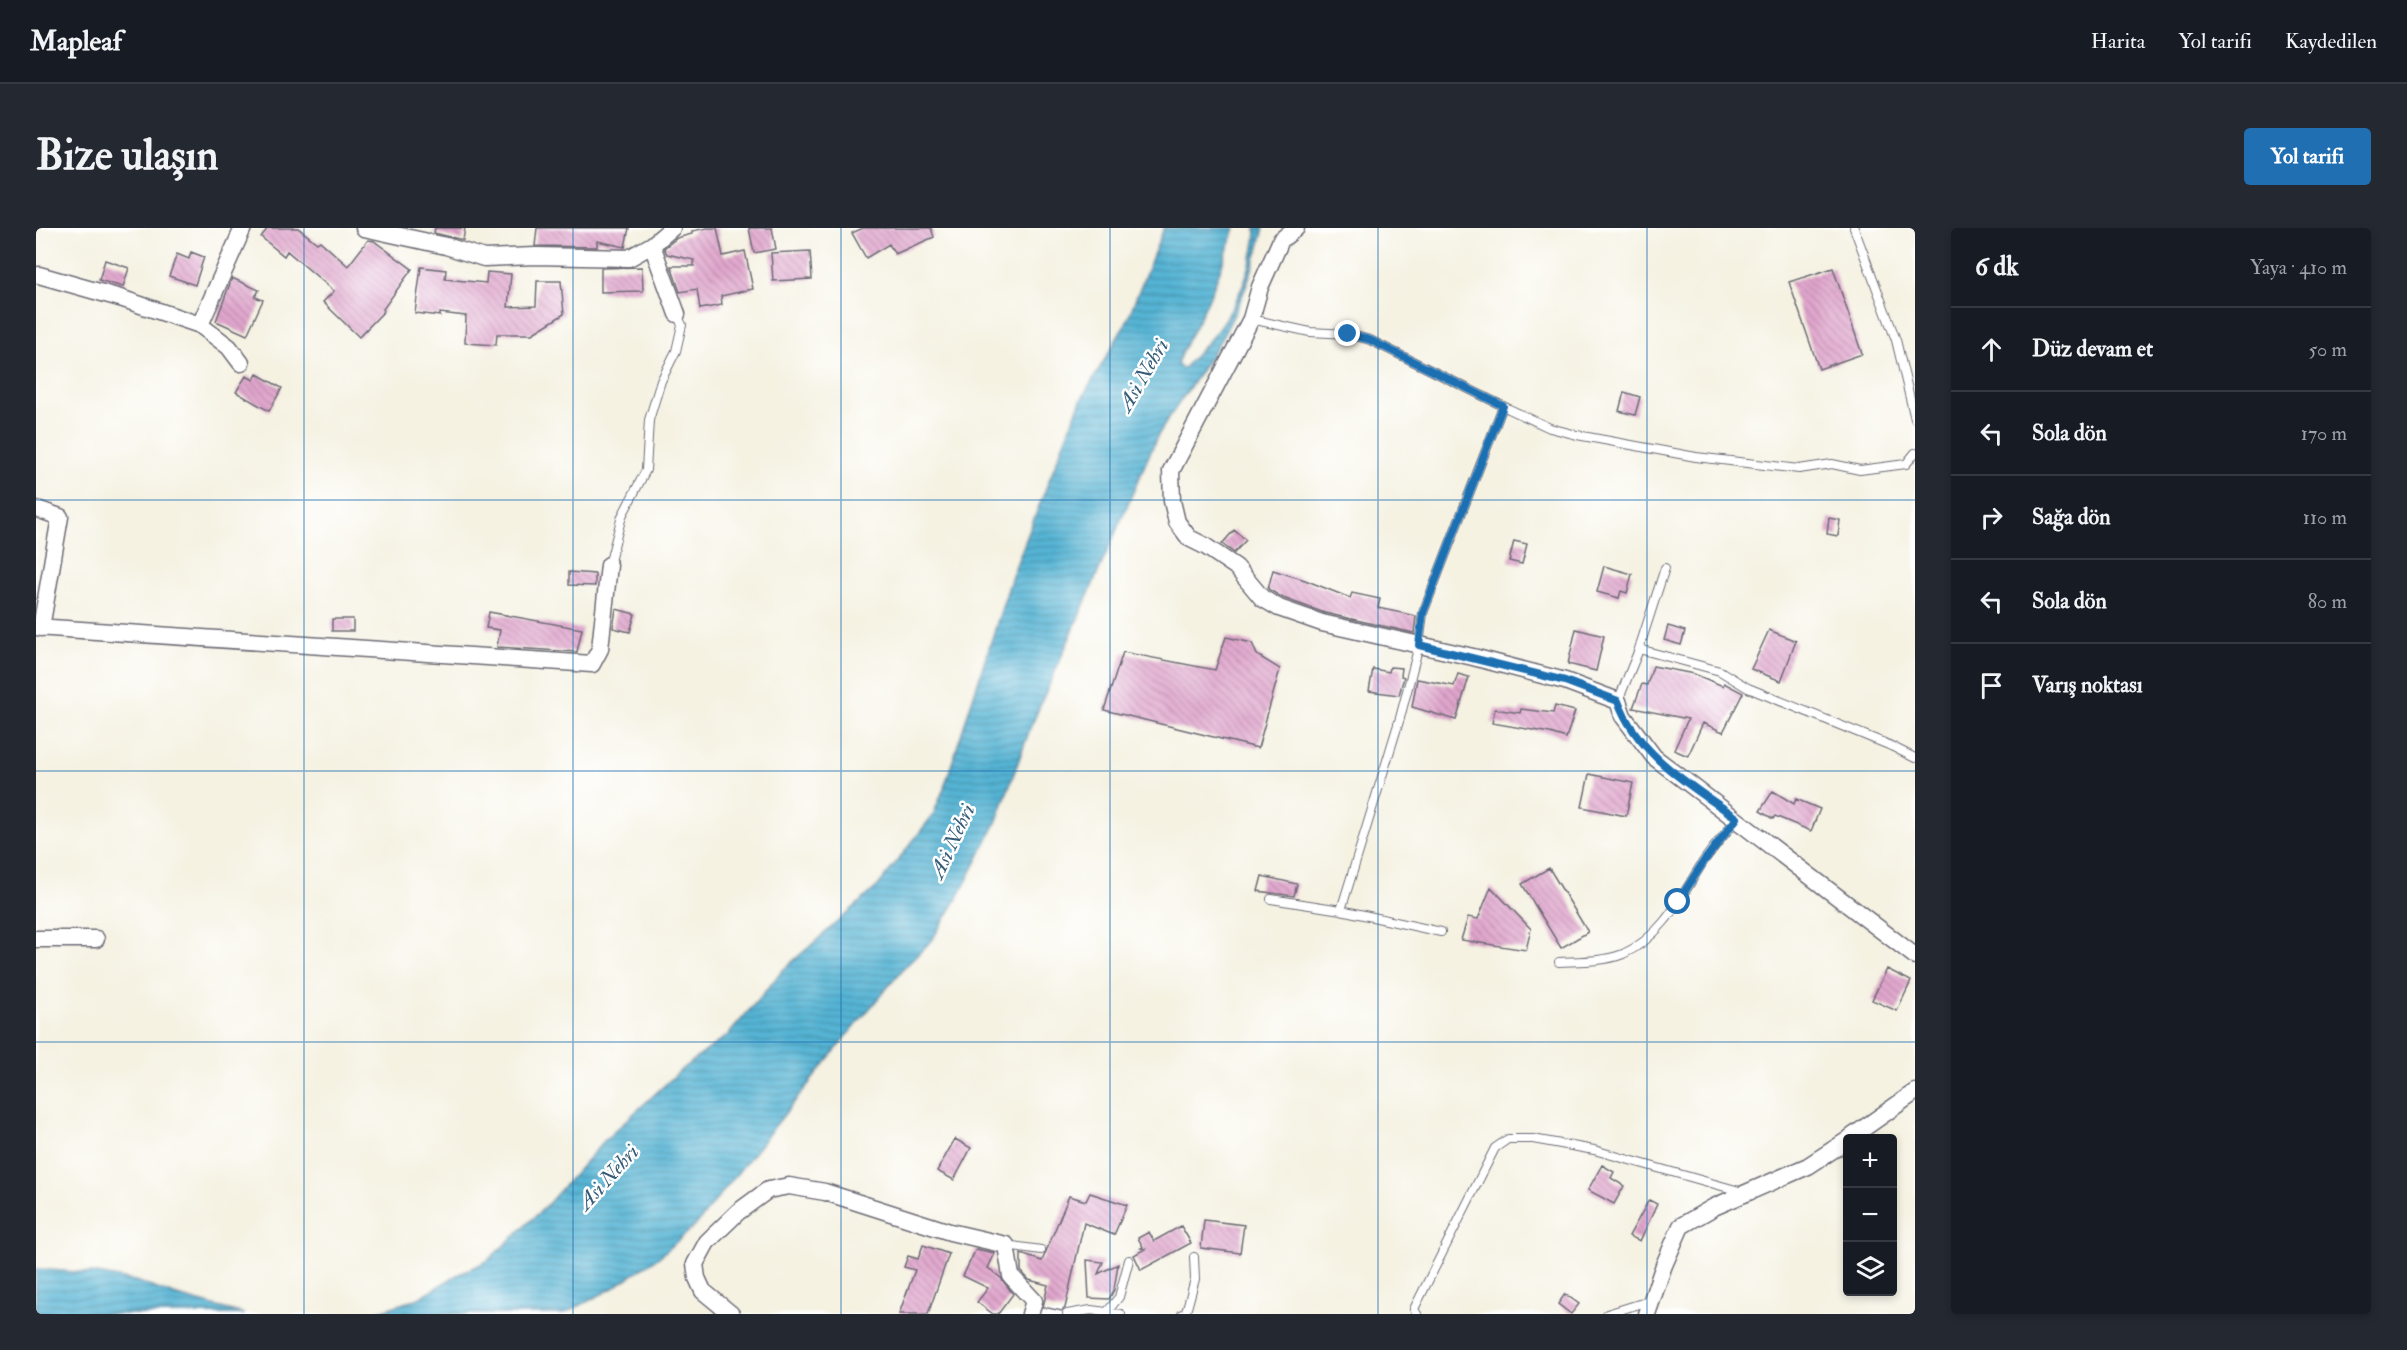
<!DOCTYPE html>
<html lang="tr">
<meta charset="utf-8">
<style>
:root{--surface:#171b24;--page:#242831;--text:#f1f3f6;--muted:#9ea1a6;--line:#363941;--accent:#1f6fb2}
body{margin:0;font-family:"IM FELL Double Pica",serif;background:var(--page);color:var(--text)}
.controls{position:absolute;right:18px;bottom:18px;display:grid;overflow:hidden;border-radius:6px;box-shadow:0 3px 9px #0003}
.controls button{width:54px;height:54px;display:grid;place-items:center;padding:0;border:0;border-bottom:2px solid var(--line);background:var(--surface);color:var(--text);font:30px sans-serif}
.stop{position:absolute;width:18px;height:18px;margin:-14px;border:4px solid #1f6fb2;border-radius:50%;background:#fff}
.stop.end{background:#1f6fb2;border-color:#fff;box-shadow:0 2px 6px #0008}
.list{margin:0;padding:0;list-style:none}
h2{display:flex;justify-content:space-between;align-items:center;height:78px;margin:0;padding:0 24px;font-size:26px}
h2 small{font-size:20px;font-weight:400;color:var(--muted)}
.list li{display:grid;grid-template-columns:39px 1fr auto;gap:18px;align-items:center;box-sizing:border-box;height:84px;padding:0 24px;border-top:2px solid var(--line)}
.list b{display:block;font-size:22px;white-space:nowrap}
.list em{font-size:20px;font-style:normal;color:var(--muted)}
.icon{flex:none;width:33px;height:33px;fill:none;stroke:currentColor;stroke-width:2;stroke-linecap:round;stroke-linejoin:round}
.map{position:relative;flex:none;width:1879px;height:1086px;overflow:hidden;border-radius:6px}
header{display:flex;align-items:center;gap:36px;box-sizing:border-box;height:84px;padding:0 30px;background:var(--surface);border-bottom:2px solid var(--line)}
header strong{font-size:28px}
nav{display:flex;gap:33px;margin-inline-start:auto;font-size:21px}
.intro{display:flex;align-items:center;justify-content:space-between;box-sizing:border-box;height:144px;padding:0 36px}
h1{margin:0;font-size:42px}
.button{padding:15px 27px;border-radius:6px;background:var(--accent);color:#fff;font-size:21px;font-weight:700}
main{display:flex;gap:36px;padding:0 36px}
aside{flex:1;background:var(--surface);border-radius:6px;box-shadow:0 3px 9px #0003}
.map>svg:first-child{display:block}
</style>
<header>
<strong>Mapleaf</strong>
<nav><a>Harita</a><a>Yol tarifi</a><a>Kaydedilen</a></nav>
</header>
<div class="intro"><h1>Bize ulaşın</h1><a class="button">Yol tarifi</a></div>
<main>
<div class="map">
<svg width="1879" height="1086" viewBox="0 0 1879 1086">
<defs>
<pattern id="water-rules" width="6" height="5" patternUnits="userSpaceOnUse" patternTransform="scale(1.5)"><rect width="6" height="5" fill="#55b4d4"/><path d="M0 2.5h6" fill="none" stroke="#4692ad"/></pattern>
<pattern id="building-back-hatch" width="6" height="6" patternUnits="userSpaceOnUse" patternTransform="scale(1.5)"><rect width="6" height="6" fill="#e1a6cd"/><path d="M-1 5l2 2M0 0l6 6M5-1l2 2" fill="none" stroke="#b687a8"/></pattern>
</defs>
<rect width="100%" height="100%" fill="#fff"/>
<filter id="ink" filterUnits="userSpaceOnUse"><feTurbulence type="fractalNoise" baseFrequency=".0167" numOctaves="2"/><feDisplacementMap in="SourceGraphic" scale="12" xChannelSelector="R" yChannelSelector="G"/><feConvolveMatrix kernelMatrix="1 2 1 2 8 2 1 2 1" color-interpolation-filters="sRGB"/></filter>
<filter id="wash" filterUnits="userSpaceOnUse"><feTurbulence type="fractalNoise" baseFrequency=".008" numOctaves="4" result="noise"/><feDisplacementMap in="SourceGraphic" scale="24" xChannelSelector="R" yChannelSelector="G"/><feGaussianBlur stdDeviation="1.35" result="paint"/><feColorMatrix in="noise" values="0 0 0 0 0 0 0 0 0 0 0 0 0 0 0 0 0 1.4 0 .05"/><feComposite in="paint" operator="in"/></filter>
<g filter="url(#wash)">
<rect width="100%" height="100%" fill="#f5f2e2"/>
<path fill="url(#water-rules)" stroke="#3c6b88" stroke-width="1.5" d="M1128 0H1199C1189 29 1180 57 1166 85 1158 102 1147 118 1141 136L1145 140 1149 139C1160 126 1173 114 1183 100 1202 76 1220 31 1220 0H1228C1218 41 1204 80 1182 116 1163 148 1140 177 1121 209L994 501 960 595 924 666 896 712 869 739 818 799 661 996 623 1029 577 1060 528 1086H335L383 1070 421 1047 451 1033 475 1011 510 978 568 913 647 840 693 806 748 741 842 658 897 587 908 560 977 345 1024 224 1045 172 1090 95Z
M0 1041 55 1045 99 1053 141 1068 208 1086H0Z"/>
<g id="blocks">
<path fill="url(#building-back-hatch)" d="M232 0H262L281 15 284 13 312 38 332 12 338 13 376 41 347 81 348 83 323 109 287 74 298 63 251 23 248 28 225 9Z
M399 0H429L427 12 398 5Z
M501 0H593L589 19 561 13V19L499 18Z
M671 0H681L687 28 709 23 717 61 685 68 686 77 664 81 661 61 644 64 635 38H658V32L631 26 628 20 641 10 656 6V3Z
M713 0H736L740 21 718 25Z
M827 0H895L898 9 859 26 853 16 830 30 816 5Z
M774 23 776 51 737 53 735 25Z
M155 24 168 29 159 57 133 48 141 26 153 31Z
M69 32 93 40 87 59 63 52Z
M385 39 410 42 409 51 450 55 451 44 475 46 472 79 500 78 501 53H525L528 86 496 106H461L460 117 429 115 430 88 404 85V88L379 85Z
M606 39 607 63 565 64V40Z
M1797 40 1826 126 1783 141 1753 54Z
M196 50 223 62 219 69 227 72 211 107 180 93Z
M221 146 246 160 233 183 200 164 210 148 218 152Z
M1588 164 1604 169 1599 187 1583 183Z
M1793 290 1804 292 1802 308 1791 306Z
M1198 302 1210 312 1198 325 1186 316Z
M1478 313 1491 316 1486 336 1473 333Z
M1568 338 1596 346 1591 365 1585 363 1583 370 1561 364Z
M1237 342 1269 352 1314 370 1316 365 1344 371 1342 380 1380 388 1378 405 1289 385 1247 370 1232 361Z
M533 344 559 346V358L533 357Z
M580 381 599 386 594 404 577 400Z
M453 384 546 401 541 424 461 419 464 402 450 400Z
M296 391H317V403H296Z
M1632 398 1649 403 1645 417 1628 412Z
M1540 401 1568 408 1560 443 1532 436Z
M1733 402 1760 413 1745 453 1715 441Z
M1190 409 1216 415 1221 427 1244 441 1222 520 1068 482 1087 424 1179 442Z
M1617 438 1658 446 1687 458 1688 455 1707 465 1687 504 1667 495 1652 528 1638 522 1652 491 1597 480 1606 456 1611 457Z
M1354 439 1366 440 1365 448 1368 449 1363 467 1333 463 1337 441 1353 444Z
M1422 446 1433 449 1420 492 1376 479 1381 451 1418 458Z
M1519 478 1539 483 1530 510 1514 505 1456 495 1459 481 1484 485 1485 481 1517 485Z
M1553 546 1597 555 1590 588 1546 579Z
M1737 563 1758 576 1760 571 1784 581 1775 603 1739 588 1737 591 1724 583Z
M1513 640 1552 704 1525 720 1486 656Z
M1226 648 1261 656 1258 668 1222 663Z
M1455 659 1495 701 1490 722 1425 712 1432 689 1442 691Z
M1851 741 1875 753 1861 783 1836 772Z
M919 911 935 920 918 952 901 943Z
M1566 937 1578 944 1575 950 1588 958 1578 976 1552 962Z
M1054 965 1091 977 1078 1007 1048 995 1029 1080 1026 1083 1007 1079 1012 1057 993 1052 985 1043V1026L1006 1033 1033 968 1050 973Z
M1613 972 1621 976 1604 1013 1593 1008Z
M1168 992 1208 997 1204 1025 1165 1020Z
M1145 998 1155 1015 1105 1042 1098 1027 1109 1021 1105 1020 1107 1019 1102 1010 1113 1004 1118 1013Z
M887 1017 913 1026 892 1086H863L879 1042 868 1039 872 1028 882 1031Z
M940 1021 959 1025 952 1040 965 1050 977 1066 962 1086H957L941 1074 952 1060 927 1048Z
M1051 1032 1067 1034 1062 1046 1082 1036 1078 1062 1073 1071 1053 1070Z
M1529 1066 1543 1076 1535 1086 1522 1076Z"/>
</g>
</g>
<g filter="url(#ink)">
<use href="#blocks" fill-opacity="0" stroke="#6c6b75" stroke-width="1.5"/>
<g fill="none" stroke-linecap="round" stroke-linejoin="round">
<g stroke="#6c6b75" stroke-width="10">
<path id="service" d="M1818 0 1860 112 1879 191
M1215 91 1274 104 1312 106 1334 112 1473 181 1514 200 1541 207 1660 229 1763 241 1796 236 1824 242 1870 236 1879 225
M573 337 586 288 610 242 613 192 625 153 640 123 646 97 641 86
M1603 421 1684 443 1712 460 1853 517 1879 530
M1582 473 1602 424 1629 340
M1235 671 1305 682 1405 704
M1305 682 1364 490 1383 417 1387 385 1467 178
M1523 734C1544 733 1567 734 1587 726 1627 708 1645 669 1667 634 1677 619 1690 605 1701 591
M970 1017 1005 1022
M1071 1084 1083 1069 1093 1032
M1031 1086 1055 1082 1085 1086
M1146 1086 1150 1084 1159 1051 1158 1029
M1381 1086 1378 1081 1459 920 1472 911H1497L1558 922 1707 964
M1571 1086 1616 1072"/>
</g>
<g stroke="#6c6b75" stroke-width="19">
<path id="minor" d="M328 0 410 18 448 30 500 28 593 30 616 17 636 0
M1260 0 1245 12 1224 59 1215 91 1135 243 1136 273 1141 294 1153 310 1169 318 1200 339 1226 370 1243 380 1286 395 1437 429 1529 453 1582 473 1587 488 1618 529 1879 728
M616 17 641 86
M3 47 84 70 164 97
M205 135 193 119 164 97 207 0
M1 281 24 289 5 400
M0 399 556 436 564 421 573 337
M0 711H60
M1814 910 1879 864
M695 1086 667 1063 661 1050 659 1036 671 1014 702 984 732 962 753 958 789 964 914 1004 970 1017 975 1048 998 1073 994 1086
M1611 1086 1628 1037 1645 998 1678 979 1772 938 1812 912"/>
</g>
<use href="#service" stroke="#fff" stroke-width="8"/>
<use href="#minor" stroke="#fff" stroke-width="16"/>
</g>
</g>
<g fill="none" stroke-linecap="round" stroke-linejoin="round" filter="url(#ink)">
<path stroke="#1f6fb2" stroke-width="8" d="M1312 106 1334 112 1467 178 1387 385 1383 417 1529 453 1582 473C1602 528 1656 558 1701 590L1668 633 1642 674"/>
</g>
<path fill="none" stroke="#1f6fb2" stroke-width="1.5" stroke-opacity="0.55" d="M268 0V1086M537 0V1086M805 0V1086M1074 0V1086M1342 0V1086M1611 0V1086M0 272H1879M0 543H1879M0 814H1879"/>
<g text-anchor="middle" stroke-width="5" stroke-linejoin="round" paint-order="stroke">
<g font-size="21" font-style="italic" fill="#365c78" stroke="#fff">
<text transform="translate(1107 147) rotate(-60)" y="7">Asi Nehri</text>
<text transform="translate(916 613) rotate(-65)" y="7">Asi Nehri</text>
<text transform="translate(572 949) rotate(-48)" y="7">Asi Nehri</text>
</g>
</g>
</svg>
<div class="controls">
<button>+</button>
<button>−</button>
<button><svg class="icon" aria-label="layers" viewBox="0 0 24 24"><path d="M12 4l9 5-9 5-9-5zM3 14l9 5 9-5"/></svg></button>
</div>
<div class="stop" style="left:1642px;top:674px"></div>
<div class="stop end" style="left:1312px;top:106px"></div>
</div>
<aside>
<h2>6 dk<small>Yaya · 410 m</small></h2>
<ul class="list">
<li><svg class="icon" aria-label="ahead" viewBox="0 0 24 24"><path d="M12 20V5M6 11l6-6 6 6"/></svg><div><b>Düz devam et</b></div><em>50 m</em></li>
<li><svg class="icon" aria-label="left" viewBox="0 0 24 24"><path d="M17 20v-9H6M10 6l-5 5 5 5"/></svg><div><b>Sola dön</b></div><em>170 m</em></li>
<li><svg class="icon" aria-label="right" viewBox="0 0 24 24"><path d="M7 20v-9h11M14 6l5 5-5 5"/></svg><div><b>Sağa dön</b></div><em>110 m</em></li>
<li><svg class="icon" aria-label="left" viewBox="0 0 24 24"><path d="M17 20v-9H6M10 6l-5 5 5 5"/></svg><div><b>Sola dön</b></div><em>80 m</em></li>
<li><svg class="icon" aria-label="arrive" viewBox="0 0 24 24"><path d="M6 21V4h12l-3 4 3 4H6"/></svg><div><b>Varış noktası</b></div></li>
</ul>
</aside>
</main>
